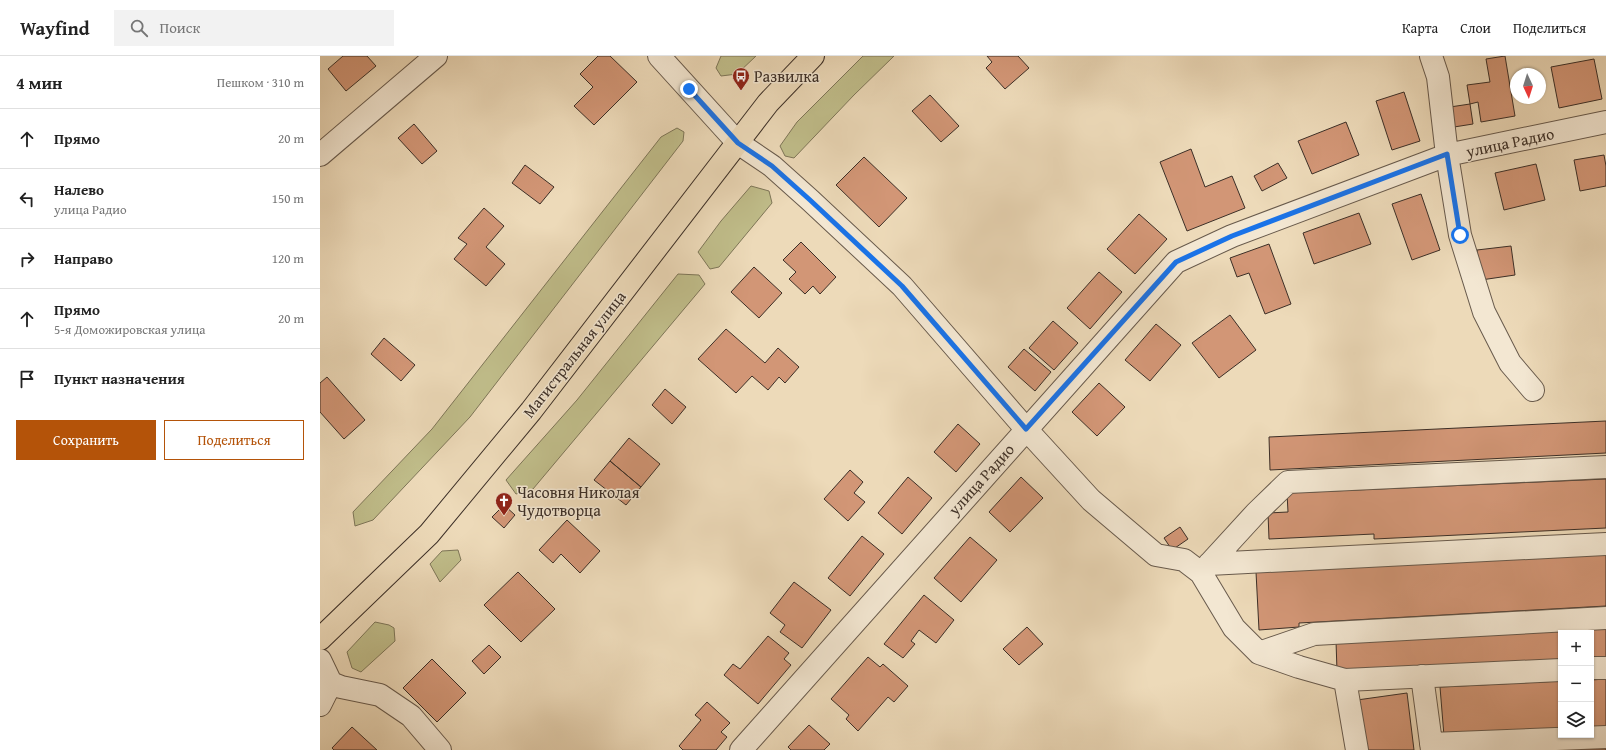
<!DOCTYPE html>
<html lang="ru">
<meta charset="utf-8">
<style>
:root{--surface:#fff;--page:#f2f2f2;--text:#222;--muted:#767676;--line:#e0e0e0;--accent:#b45309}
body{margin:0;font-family:"Gentium Book Plus",serif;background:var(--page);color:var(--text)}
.controls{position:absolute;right:12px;bottom:12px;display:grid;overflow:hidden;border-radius:0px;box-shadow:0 1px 3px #0004}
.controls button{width:36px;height:36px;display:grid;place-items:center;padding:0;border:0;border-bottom:1px solid var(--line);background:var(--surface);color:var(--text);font:20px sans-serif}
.compass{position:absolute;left:1190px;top:12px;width:36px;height:36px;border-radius:50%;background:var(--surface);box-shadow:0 1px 3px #0004;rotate:176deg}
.stop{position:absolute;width:12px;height:12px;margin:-9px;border:3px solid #1a73e8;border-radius:50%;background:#fff}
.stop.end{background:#1a73e8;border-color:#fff;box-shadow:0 1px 4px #0008}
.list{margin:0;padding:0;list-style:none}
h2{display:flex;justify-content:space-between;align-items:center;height:52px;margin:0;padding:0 16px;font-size:17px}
h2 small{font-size:13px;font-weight:400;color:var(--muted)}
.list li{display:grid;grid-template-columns:26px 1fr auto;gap:12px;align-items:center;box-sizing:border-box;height:60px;padding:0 16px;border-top:1px solid var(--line)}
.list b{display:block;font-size:15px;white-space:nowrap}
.list p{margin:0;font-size:13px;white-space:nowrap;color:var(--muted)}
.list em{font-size:13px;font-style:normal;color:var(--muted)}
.actions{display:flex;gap:8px;padding:12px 16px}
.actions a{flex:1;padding:9px 0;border:1px solid var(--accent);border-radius:0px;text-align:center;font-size:14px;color:var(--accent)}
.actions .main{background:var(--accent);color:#fff}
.icon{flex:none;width:22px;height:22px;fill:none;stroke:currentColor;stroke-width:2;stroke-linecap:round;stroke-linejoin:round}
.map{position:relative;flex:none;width:1286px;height:694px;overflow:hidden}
header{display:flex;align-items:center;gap:24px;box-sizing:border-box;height:56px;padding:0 20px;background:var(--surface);border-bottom:1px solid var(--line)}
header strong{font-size:19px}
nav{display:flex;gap:22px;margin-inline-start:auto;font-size:14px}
.search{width:280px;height:36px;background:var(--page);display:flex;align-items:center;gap:10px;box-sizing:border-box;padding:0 14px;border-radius:0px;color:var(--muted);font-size:15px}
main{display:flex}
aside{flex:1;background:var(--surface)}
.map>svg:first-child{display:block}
</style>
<header>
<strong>Wayfind</strong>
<div class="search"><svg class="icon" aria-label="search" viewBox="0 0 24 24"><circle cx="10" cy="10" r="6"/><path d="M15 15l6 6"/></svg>Поиск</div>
<nav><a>Карта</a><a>Слои</a><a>Поделиться</a></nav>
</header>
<main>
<aside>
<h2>4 мин<small>Пешком · 310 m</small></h2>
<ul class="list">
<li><svg class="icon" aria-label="ahead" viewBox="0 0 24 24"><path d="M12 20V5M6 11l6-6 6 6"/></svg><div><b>Прямо</b></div><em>20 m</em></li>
<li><svg class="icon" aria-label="left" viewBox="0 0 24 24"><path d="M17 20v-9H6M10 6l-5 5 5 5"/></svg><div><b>Налево</b><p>улица Радио</p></div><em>150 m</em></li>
<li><svg class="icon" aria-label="right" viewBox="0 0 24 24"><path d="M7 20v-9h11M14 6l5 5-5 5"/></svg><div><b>Направо</b></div><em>120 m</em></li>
<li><svg class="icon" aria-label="ahead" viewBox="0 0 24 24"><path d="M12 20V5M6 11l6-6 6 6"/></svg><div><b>Прямо</b><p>5-я Доможировская улица</p></div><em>20 m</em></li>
<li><svg class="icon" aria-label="arrive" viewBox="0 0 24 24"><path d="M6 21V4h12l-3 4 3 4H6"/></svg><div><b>Пункт назначения</b></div></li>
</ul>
<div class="actions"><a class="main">Сохранить</a><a>Поделиться</a></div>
</aside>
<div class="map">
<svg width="1286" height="694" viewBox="0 0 1286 694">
<rect width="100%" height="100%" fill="#eddab9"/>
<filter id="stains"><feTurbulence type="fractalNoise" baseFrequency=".005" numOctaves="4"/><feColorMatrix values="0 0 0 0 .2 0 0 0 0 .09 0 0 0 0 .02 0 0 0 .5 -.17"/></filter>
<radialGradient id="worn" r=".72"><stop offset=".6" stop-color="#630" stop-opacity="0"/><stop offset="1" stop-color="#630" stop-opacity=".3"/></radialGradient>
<path fill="#c0bd8a" stroke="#7e7658" d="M401 0H436L417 18 401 20 396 12Z
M543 0H574L534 39 474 102 465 100 460 90 477 66Z
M357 72 364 76 363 85 150 361 53 464 35 470 33 456 112 373 341 81Z
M431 130 449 135 452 147 399 211 390 213 378 196 401 165Z
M358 218 379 219 385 228 213 433 196 438 186 424 257 344Z
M138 494 141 504 120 526 110 508 122 495Z
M55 566 69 569 74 572 75 585 41 616 32 612 27 596Z"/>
<path fill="#d29676" stroke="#3c2f27" d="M23 0H47L56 10 26 35 8 13Z
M278 0H290L317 26 274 69 254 50 273 31 260 18Z
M667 0H698L709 12 685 33 666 12 672 6Z
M1185 0 1195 60 1161 66 1158 46 1150 48 1147 29 1170 26 1166 3Z
M1274 3 1282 43 1239 52 1231 11Z
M1084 36 1100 85 1072 94 1056 45Z
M610 39 639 70 621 86 592 55Z
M1150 48 1153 68 1134 71 1130 51Z
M1026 66 1039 99 992 118 978 85Z
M94 68 117 95 102 108 78 82Z
M871 93 885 131 912 120 925 152 867 175 840 106Z
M1284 99 1286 110V130L1260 135 1254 104Z
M544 101 587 142 559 171 516 129Z
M958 107 967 122 942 135 934 120Z
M1216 108 1225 144 1184 154 1175 117Z
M205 109 234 131 220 148 192 127Z
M1101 138 1120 194 1092 204 1072 148Z
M164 152 184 170 166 191 185 208 166 230 134 203 147 188 138 182Z
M1039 157 1051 188 994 208 983 177Z
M819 158 847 183 815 218 787 193Z
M481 186 516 221 500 238 493 230 485 238 469 223 476 216 463 204Z
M949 188 971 248 945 258 929 217 917 221 910 202Z
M1191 190 1195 219 1161 224 1157 194Z
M434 211 462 237 439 262 411 236Z
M779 216 802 236 770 273 747 252Z
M910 259 936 294 899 322 872 287Z
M733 265 758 287 734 314 709 292Z
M836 268 861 289 830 325 805 304Z
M406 273 445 307 458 292 479 311 465 327 459 321 448 334 432 320 416 337 378 303Z
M64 282 95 309 81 325 51 298Z
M704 293 731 316 715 335 688 311Z
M7 321 45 364 24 383 0 356V327Z
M779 327 805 351 777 380 752 356Z
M345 333 366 351 352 368 332 349Z
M1286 365V397L950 414 949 381Z
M638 368 660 388 636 416 614 396Z
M309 382 340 408 321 431 290 405Z
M290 405 321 431 306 449 274 424Z
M530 414 543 426 534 437 545 446 528 465 504 443Z
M588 421 612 442 582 478 558 457Z
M701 421 723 442 690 476 669 456Z
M1286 423V472L1054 483V478L949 483 948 457 968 456 967 437Z
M184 449 195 459 184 472 172 461Z
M247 464 280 495 260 517 241 498 233 507 219 494Z
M860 471 868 483 852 494 844 482Z
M542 480 564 498 530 540 508 522Z
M650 481 677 504 641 546 614 522Z
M1286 497V550L979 567V571L939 574 936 516Z
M198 516 235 553 201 586 164 549Z
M474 526 511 554 482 592 460 576 465 569 450 557Z
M604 539 634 564 616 587 599 574 591 585 595 588 583 602 564 588Z
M707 571 723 588 699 609 683 593Z
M1286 573V603L1271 604V577H1241V605L1017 615 1016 585Z
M448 580 469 597 464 603 471 609 438 648 404 619 413 608 420 613Z
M169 589 181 601 164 618 152 605Z
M548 601 560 611 563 608 588 630 574 646 568 641 538 675 526 663 529 659 511 643Z
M112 603 146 637 117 666 83 632Z
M1286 623V672L1271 673V624Z
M1241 625V674L1124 680 1120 631Z
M1087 637 1094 694H1044L1037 644Z
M387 646 410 667 401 676 407 681 396 694H363L359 690 381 664 375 659Z
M489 669 510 688 504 694H471L468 691Z
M32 671 57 694H14L12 692Z
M1286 691V694H1205Z"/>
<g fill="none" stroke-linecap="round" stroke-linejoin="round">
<g stroke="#685a4c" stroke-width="24">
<path id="minor" d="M339 0 418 87 452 110 490 144 582 230 706 373 771 444 836 499 864 504 881 517 914 572 939 597 979 611 1025 624 1241 614
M1111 0 1118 21 1127 99 1140 179 1164 256 1190 307 1213 334
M0 99 116 0
M889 508 1286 488
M881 517 936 457 968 426 1286 411
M939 597 994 578 1286 562
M0 604 11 627 21 631 60 639 91 660 120 694
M1271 612H1286
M1102 620 1112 694
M1025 624 1037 694
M0 649 11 627
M1111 688 1286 681
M421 694 856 206 912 180 1127 99 1286 66"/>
</g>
<g stroke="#3c2f27" stroke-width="24">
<path id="major" d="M0 583 109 478 211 355 448 47 493 0"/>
</g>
<use href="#minor" stroke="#f3e7d2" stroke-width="22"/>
<use href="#major" stroke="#eddab9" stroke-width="22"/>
</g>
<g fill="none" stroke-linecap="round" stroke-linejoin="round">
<path stroke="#1a73e8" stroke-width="5" d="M369 33 418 87 452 110 490 144 582 230 706 373 856 206 912 180 1127 98 1140 179"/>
</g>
<defs>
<g id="bus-pin" transform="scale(0.9)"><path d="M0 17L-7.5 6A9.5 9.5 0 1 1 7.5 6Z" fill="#8f2418" stroke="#f3e7d2"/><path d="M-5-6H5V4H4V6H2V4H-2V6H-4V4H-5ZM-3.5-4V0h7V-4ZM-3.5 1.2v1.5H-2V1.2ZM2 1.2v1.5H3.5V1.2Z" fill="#fff"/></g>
<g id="church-pin" transform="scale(0.9)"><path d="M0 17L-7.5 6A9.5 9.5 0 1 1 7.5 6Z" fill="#8f2418" stroke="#f3e7d2"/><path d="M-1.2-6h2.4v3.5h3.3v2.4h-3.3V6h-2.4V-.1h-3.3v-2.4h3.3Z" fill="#fff"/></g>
</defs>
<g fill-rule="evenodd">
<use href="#bus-pin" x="421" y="20"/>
<use href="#church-pin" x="184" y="445"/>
</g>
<g text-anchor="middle" stroke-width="3" stroke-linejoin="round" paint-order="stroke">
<g font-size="16" fill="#3c2f27" stroke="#f3e7d2" text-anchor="start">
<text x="434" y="26">Развилка</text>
<text x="197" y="442">Часовня Николая<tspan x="197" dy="18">Чудотворца</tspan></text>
</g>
<g font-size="16" fill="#3c2f27" stroke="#f3e7d2">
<text transform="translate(1190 86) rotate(-12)" y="6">улица Радио</text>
<text transform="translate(254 298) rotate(-52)" y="6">Магистральная улица</text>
<text transform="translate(661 423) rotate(-48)" y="6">улица Радио</text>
</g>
</g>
<rect width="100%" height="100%" filter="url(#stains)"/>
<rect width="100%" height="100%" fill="url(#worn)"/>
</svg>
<div class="controls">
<button>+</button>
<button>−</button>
<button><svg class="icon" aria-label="layers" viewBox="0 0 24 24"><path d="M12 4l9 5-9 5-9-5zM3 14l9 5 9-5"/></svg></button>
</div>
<svg class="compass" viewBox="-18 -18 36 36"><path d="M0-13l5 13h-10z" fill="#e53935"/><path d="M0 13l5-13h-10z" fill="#767676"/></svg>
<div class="stop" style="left:1140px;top:179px"></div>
<div class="stop end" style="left:369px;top:33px"></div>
</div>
</main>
